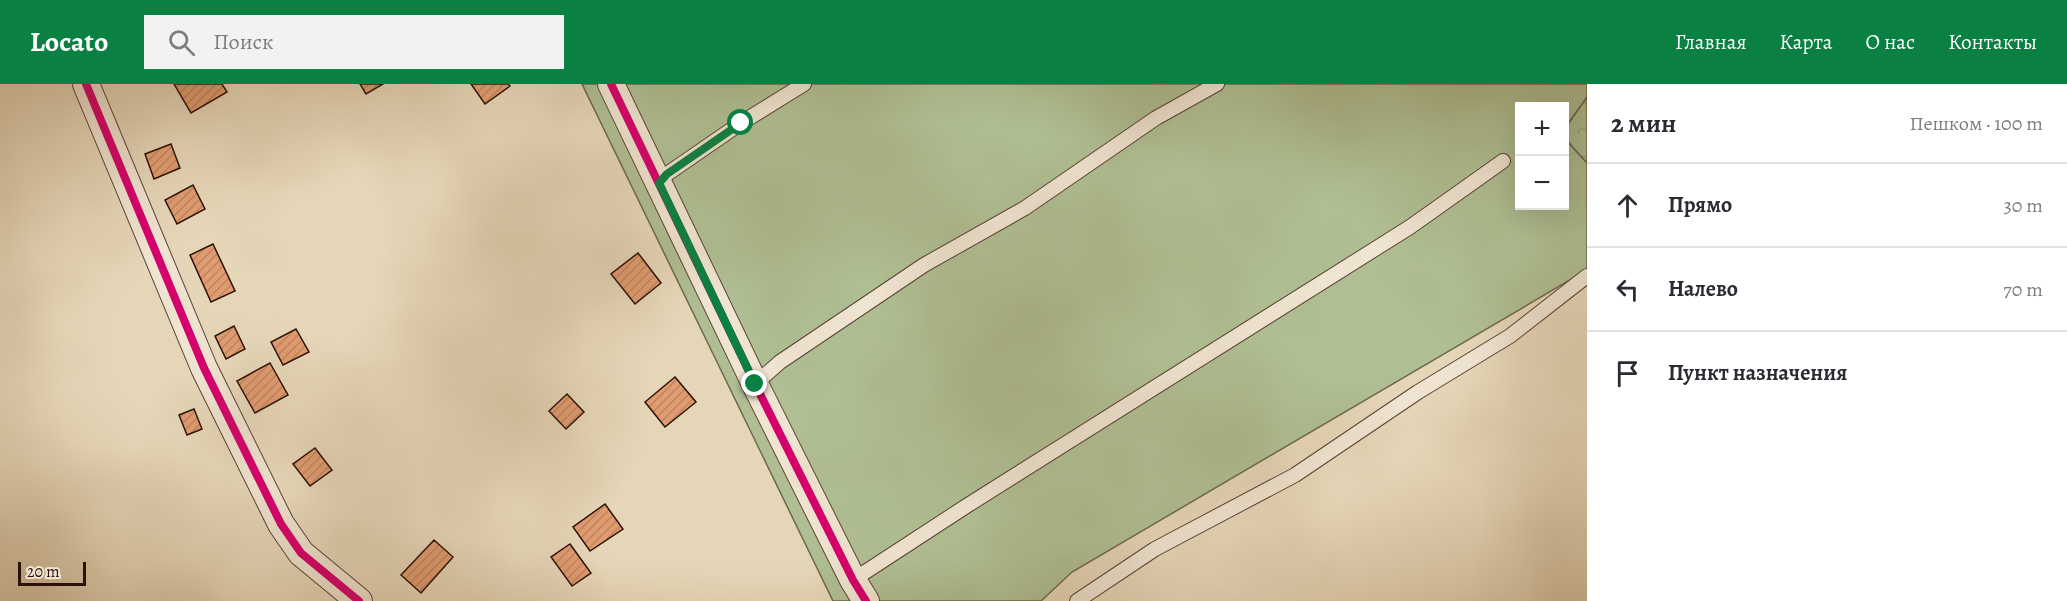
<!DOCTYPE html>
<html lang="ru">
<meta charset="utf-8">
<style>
:root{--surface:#fff;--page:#f2f2f3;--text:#2b2b33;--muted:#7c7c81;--line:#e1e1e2;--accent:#0b8043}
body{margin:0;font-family:Alegreya,serif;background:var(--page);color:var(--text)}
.controls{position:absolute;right:18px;top:18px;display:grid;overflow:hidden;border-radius:0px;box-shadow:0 6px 24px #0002}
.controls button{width:54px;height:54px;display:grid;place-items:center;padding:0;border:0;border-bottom:2px solid var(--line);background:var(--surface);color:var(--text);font:30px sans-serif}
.scale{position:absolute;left:18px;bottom:15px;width:68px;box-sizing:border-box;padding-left:6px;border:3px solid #2b1108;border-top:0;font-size:16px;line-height:21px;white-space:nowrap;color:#2b1108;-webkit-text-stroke:4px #efe4d1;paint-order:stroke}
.stop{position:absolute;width:18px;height:18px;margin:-14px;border:4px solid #0b8043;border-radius:50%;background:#fff}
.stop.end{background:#0b8043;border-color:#fff;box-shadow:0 2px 6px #0008}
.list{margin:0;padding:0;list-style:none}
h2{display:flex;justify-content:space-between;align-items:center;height:78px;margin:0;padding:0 24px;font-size:26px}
h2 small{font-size:20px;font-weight:400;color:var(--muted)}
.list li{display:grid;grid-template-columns:39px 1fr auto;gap:18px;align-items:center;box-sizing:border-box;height:84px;padding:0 24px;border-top:2px solid var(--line)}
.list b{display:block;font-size:22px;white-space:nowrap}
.list em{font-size:20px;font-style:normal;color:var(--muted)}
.icon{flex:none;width:33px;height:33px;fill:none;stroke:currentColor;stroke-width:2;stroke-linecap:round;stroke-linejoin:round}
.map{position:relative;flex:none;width:1587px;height:517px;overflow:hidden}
header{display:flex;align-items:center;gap:36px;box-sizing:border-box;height:84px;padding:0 30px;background:var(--accent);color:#fff}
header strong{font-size:28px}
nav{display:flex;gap:33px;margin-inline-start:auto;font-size:21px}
.search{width:420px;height:54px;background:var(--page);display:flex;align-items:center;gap:15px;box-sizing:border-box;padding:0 21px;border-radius:0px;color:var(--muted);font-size:22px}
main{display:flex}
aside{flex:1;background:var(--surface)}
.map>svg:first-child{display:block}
</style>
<header>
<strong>Locato</strong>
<div class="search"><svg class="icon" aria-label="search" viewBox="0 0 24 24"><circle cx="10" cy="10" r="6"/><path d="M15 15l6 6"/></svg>Поиск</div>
<nav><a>Главная</a><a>Карта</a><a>О нас</a><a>Контакты</a></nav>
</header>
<main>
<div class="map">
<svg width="1587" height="517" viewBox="0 0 1587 517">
<defs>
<pattern id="forest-crowns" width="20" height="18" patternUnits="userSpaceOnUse" patternTransform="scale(1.5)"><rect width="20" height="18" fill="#afbf93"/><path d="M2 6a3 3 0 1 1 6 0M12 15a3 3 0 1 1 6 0" fill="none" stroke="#97a37d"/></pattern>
<pattern id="building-hatch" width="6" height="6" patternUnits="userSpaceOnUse" patternTransform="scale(1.5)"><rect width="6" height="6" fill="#e09c70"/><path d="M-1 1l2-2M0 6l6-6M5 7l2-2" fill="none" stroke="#c08560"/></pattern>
</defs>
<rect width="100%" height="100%" fill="#e6d6b8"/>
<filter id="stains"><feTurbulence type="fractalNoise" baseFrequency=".00333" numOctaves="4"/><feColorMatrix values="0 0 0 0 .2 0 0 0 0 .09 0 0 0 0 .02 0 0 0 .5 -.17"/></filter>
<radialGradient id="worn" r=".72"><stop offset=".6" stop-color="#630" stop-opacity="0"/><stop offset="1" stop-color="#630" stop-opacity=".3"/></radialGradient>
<path fill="url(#forest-crowns)" stroke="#6d684e" stroke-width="1.5" d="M1587 13V79L1565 55V44Z"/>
<path fill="#afbf93" stroke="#6d684e" stroke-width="1.5" d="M582 0H1587V13L1565 44 1564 22H1520V122H1564L1565 55 1587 79V186L1072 488 1041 517H833Z"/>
<path fill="url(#building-hatch)" stroke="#2b1108" stroke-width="1.5" d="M174 0H222L227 8 191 29Z
M360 0H383L366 10Z
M471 0H508L510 2 485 20Z
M171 60 180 84 154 95 145 70Z
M193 101 205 125 177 140 165 116Z
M213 160 235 207 211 218 190 171Z
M638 169 661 199 635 220 611 190Z
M234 242 245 265 226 275 215 252Z
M296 245 309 268 283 281 271 258Z
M270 279 288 311 255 329 237 297Z
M675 293 696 318 665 343 645 318Z
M567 310 584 328 566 345 549 327Z
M194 325 202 345 187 351 179 331Z
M315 364 332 386 310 402 293 380Z
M605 420 623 445 590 467 573 443Z
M434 456 453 473 421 509 401 491Z
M570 460 591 489 572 502 551 473Z"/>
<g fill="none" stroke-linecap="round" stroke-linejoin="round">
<g stroke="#5a4234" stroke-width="16">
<path id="lane" d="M659 99 667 90 741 39 804 0
M755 300 780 278 924 181 1025 124 1156 34 1217 0
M853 496 968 421 1410 143 1503 77
M1077 517 1155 465 1295 391 1418 308 1510 252 1587 192"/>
</g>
<g stroke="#5a4234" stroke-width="28">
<path id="street" d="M86 0 204 284 281 440 301 469 359 517
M611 0 755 300 853 496 866 517"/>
</g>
<use href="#lane" stroke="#efe4d1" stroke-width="14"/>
<use href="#street" stroke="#efe4d1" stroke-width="26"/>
<g stroke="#efe4d1" stroke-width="11">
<path id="cycleway" d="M86 0 204 284 281 440 301 469 359 517
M611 0 755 300 853 496 866 517"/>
</g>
<use href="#cycleway" stroke="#d6006c" stroke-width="8"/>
</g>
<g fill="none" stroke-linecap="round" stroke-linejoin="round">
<path stroke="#0b8043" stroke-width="8" d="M741 39 667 90 659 99 755 300"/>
</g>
<rect width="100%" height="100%" filter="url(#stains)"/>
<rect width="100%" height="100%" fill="url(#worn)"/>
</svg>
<div class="controls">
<button>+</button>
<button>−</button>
</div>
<div class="scale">20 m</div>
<div class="stop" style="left:741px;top:39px"></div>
<div class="stop end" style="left:755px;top:300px"></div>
</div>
<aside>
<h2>2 мин<small>Пешком · 100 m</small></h2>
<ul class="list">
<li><svg class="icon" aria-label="ahead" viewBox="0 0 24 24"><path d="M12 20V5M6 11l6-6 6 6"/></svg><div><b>Прямо</b></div><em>30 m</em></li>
<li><svg class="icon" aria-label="left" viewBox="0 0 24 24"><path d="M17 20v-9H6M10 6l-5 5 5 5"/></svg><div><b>Налево</b></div><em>70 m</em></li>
<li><svg class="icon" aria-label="arrive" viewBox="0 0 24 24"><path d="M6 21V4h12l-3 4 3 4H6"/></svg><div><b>Пункт назначения</b></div></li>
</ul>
</aside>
</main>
